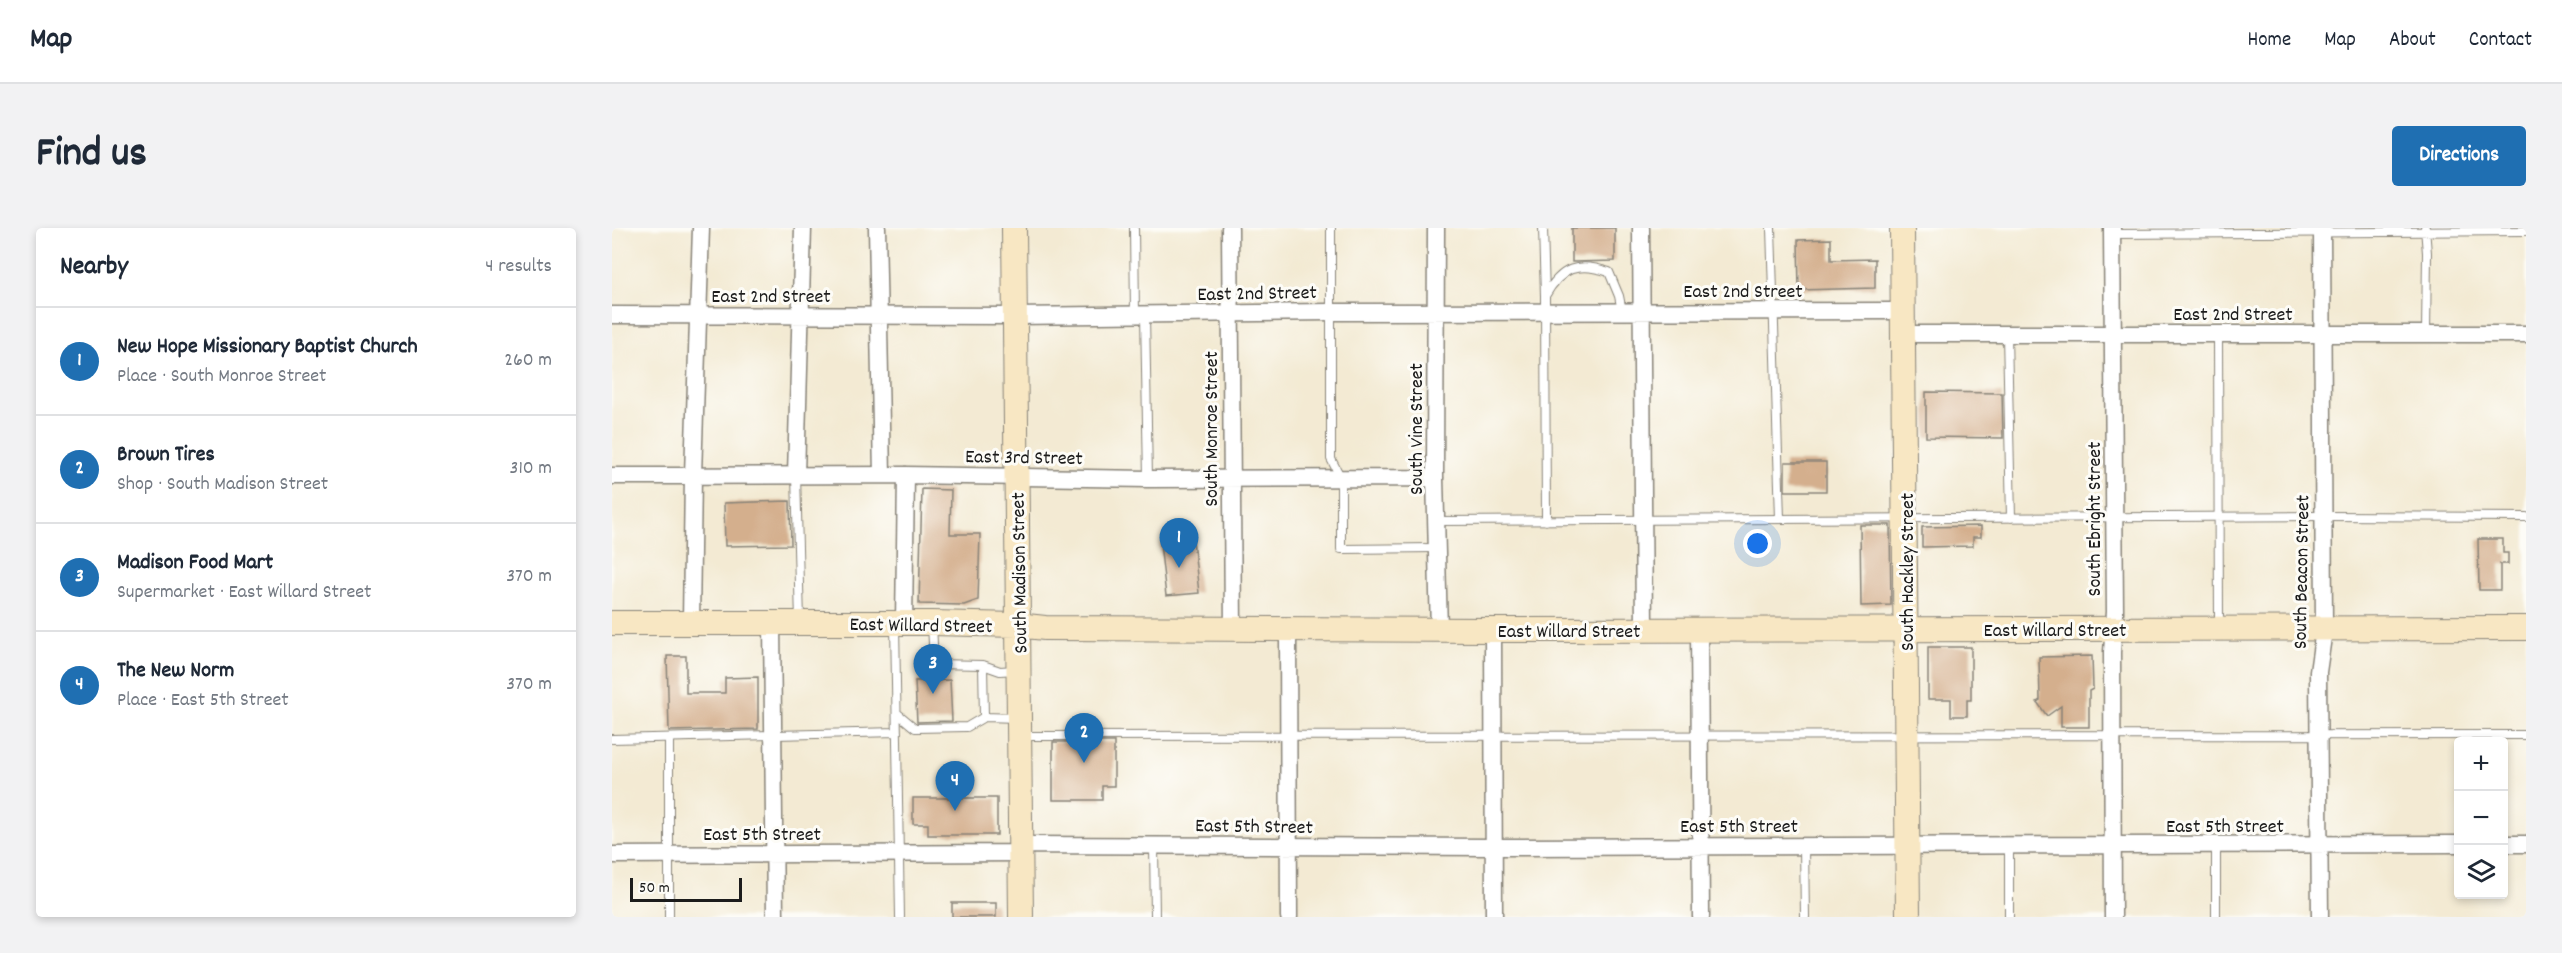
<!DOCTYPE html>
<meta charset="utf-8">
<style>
:root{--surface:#fff;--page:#f2f2f3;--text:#1f2937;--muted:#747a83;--line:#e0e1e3;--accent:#1f6fb2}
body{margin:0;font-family:Dekko,sans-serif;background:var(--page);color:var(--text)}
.controls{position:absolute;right:18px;bottom:18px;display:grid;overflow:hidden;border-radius:6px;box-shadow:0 3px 9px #0003}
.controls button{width:54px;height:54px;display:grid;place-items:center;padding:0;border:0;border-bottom:2px solid var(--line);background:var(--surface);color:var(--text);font:30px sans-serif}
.scale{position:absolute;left:18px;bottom:15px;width:112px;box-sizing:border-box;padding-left:6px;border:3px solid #1c1c1c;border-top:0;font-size:16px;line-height:21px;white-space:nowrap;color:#1c1c1c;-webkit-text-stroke:4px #fdfcf7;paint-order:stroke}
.you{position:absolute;left:1146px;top:316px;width:21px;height:21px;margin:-15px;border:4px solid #fff;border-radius:50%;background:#1a73e8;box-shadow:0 0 0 9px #1a73e833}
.badge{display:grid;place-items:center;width:39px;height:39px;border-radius:50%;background:var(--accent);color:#fff;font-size:20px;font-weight:700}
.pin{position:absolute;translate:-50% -50px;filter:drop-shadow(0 2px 3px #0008)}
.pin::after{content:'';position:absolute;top:32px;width:21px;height:18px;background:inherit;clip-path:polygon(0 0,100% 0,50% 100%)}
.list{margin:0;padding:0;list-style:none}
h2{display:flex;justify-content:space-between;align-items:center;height:78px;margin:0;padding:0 24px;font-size:26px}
h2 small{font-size:20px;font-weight:400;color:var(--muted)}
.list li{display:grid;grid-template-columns:39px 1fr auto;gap:18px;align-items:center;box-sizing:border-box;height:108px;padding:0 24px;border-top:2px solid var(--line)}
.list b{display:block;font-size:22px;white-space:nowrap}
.list p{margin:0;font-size:20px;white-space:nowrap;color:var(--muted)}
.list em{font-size:20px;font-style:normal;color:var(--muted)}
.icon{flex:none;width:33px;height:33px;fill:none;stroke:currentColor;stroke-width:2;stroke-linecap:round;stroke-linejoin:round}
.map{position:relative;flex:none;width:1914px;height:689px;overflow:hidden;border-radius:6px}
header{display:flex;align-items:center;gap:36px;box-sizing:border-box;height:84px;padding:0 30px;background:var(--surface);border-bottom:2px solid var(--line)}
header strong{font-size:28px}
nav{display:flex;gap:33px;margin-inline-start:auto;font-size:21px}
.intro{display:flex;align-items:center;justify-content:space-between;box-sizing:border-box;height:144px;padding:0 36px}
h1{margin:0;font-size:42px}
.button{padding:15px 27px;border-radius:6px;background:var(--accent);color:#fff;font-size:21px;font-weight:700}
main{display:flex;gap:36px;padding:0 36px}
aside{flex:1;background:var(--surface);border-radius:6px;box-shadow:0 3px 9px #0003}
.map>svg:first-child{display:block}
</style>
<header>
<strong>Map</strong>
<nav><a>Home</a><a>Map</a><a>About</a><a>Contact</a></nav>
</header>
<div class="intro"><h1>Find us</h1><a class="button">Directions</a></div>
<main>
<aside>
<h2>Nearby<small>4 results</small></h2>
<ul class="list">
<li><span class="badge">1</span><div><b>New Hope Missionary Baptist Church</b><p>Place · South Monroe Street</p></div><em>260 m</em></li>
<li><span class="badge">2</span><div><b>Brown Tires</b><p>Shop · South Madison Street</p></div><em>310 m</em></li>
<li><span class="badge">3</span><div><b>Madison Food Mart</b><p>Supermarket · East Willard Street</p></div><em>370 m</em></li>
<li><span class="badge">4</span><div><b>The New Norm</b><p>Place · East 5th Street</p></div><em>370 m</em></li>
</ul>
</aside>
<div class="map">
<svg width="1914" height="689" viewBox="0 0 1914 689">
<rect width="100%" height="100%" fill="#fdfcf7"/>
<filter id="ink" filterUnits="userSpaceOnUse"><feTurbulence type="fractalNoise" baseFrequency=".0167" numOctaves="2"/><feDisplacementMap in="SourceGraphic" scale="12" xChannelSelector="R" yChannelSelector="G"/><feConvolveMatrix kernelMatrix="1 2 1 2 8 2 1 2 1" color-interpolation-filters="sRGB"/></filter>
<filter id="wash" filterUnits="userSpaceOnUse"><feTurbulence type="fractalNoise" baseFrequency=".008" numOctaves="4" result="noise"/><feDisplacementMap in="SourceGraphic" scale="24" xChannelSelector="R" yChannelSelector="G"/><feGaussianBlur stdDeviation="1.35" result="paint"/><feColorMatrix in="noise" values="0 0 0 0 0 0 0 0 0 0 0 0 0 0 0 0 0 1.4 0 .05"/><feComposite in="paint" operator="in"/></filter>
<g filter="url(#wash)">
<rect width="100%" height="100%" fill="#f3ead3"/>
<g id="blocks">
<path fill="#d4af8d" d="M960 0H1003V33L960 34Z
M1219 11V32L1263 31V60L1187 62 1186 12Z
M1314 164 1390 165 1391 210 1314 209Z
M1173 234H1214V263H1173Z
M310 261 339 262 338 306H368L366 372 352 377 307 376Z
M178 273 179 317 113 318 112 275Z
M1248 297H1278L1279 377 1249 378Z
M1369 298V309H1361V318L1310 319V299Z
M1866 311H1891V325H1896V336H1888V362H1867Z
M581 312 587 365 554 368 548 315Z
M1316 419H1359V472H1355V488H1339V471H1316Z
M55 428H74V465H113V450L146 449V501L57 503Z
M1480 428 1481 461 1477 463V499H1449V478L1435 488 1425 474 1428 472 1427 429Z
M338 452 340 493 305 494 303 453Z
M441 514H502V558H490V572H441Z
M301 570H385V607H316V596H301Z
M340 675H384V689H340Z"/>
</g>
</g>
<g filter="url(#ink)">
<use href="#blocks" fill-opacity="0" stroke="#888378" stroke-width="1.5"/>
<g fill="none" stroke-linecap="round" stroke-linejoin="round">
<g stroke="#888378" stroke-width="10">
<path id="lane" d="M522 0 523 87
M719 0V231L729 250V321L825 320
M931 0 933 68
M1159 0 1168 291
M1813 0 1815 25 1814 106
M1500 6 1914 3
M533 86 536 251
M1395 106 1399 290
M1606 106 1607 399
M184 247 188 393
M824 293 1711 288 1914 289
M934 293 933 68C949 40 965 33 997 44L1007 68 1010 83
M283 396 288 689
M320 396 322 436 371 437 372 489 406 490
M371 437 388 443 403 442
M285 485 303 500 355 499 372 489
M408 508 1914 507
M0 511 285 504
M542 617 543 689
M1192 618 1193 689
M1397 618V689
M1604 618V689
M57 689V510"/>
</g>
<g stroke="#888378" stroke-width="19">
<path id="street" d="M265 0 270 247
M618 0 621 402
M824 0 823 250 827 402
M1029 0 1032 401
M1500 0 1503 384 1500 424 1501 689
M0 87 404 88 718 84 1291 83
M1291 106H1914
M184 247 191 0
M0 248 294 247 536 251 823 250
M79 395 81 247 89 0
M160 395 163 689
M292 395 294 247
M676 401 677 689
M881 402 882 689
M1087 402 1089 689
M1892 616H1914
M409 617 881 619 1846 616
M0 627 409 625
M1708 689 1706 444 1712 402 1710 0"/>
</g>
<g stroke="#888378" stroke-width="26">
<path id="secondary" d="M402 0 409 689
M1290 0 1296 689
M0 395H320L405 397 433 400 881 402 1914 400"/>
</g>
<use href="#lane" stroke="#fff" stroke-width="8"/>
<use href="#street" stroke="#fff" stroke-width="16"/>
<use href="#secondary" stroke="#f8e7c3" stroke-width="24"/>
</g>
</g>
<g text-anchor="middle" stroke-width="6" stroke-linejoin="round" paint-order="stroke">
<g font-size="20" fill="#1c1c1c" stroke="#fdfcf7">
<text x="1131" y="69">East 2nd Street</text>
<text transform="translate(645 64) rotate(-1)" y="7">East 2nd Street</text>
<text x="159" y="74">East 2nd Street</text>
<text x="1621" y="92">East 2nd Street</text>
<text transform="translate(598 201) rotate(-90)" y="7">South Monroe Street</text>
<text transform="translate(803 201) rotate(-90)" y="7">South Vine Street</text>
<text transform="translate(412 228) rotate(1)" y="7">East 3rd Street</text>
<text transform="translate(1481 291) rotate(-90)" y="7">South Ebright Street</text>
<text transform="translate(1294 344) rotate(-90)" y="7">South Hackley Street</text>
<text transform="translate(1688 344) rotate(-89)" y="7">South Beacon Street</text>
<text transform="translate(406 345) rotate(-91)" y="7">South Madison Street</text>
<text transform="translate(309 396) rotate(1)" y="7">East Willard Street</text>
<text x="1443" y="408">East Willard Street</text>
<text x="957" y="409">East Willard Street</text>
<text transform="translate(642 597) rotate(1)" y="7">East 5th Street</text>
<text x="1127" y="604">East 5th Street</text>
<text x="1613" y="604">East 5th Street</text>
<text x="150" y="612">East 5th Street</text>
</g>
</g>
</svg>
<div class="controls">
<button>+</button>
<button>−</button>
<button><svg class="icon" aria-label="layers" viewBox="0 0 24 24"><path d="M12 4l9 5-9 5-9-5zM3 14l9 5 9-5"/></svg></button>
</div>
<div class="scale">50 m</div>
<div class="you"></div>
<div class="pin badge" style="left:567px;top:340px">1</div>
<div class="pin badge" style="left:472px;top:535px">2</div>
<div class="pin badge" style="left:321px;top:466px">3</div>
<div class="pin badge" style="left:343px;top:583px">4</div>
</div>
</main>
